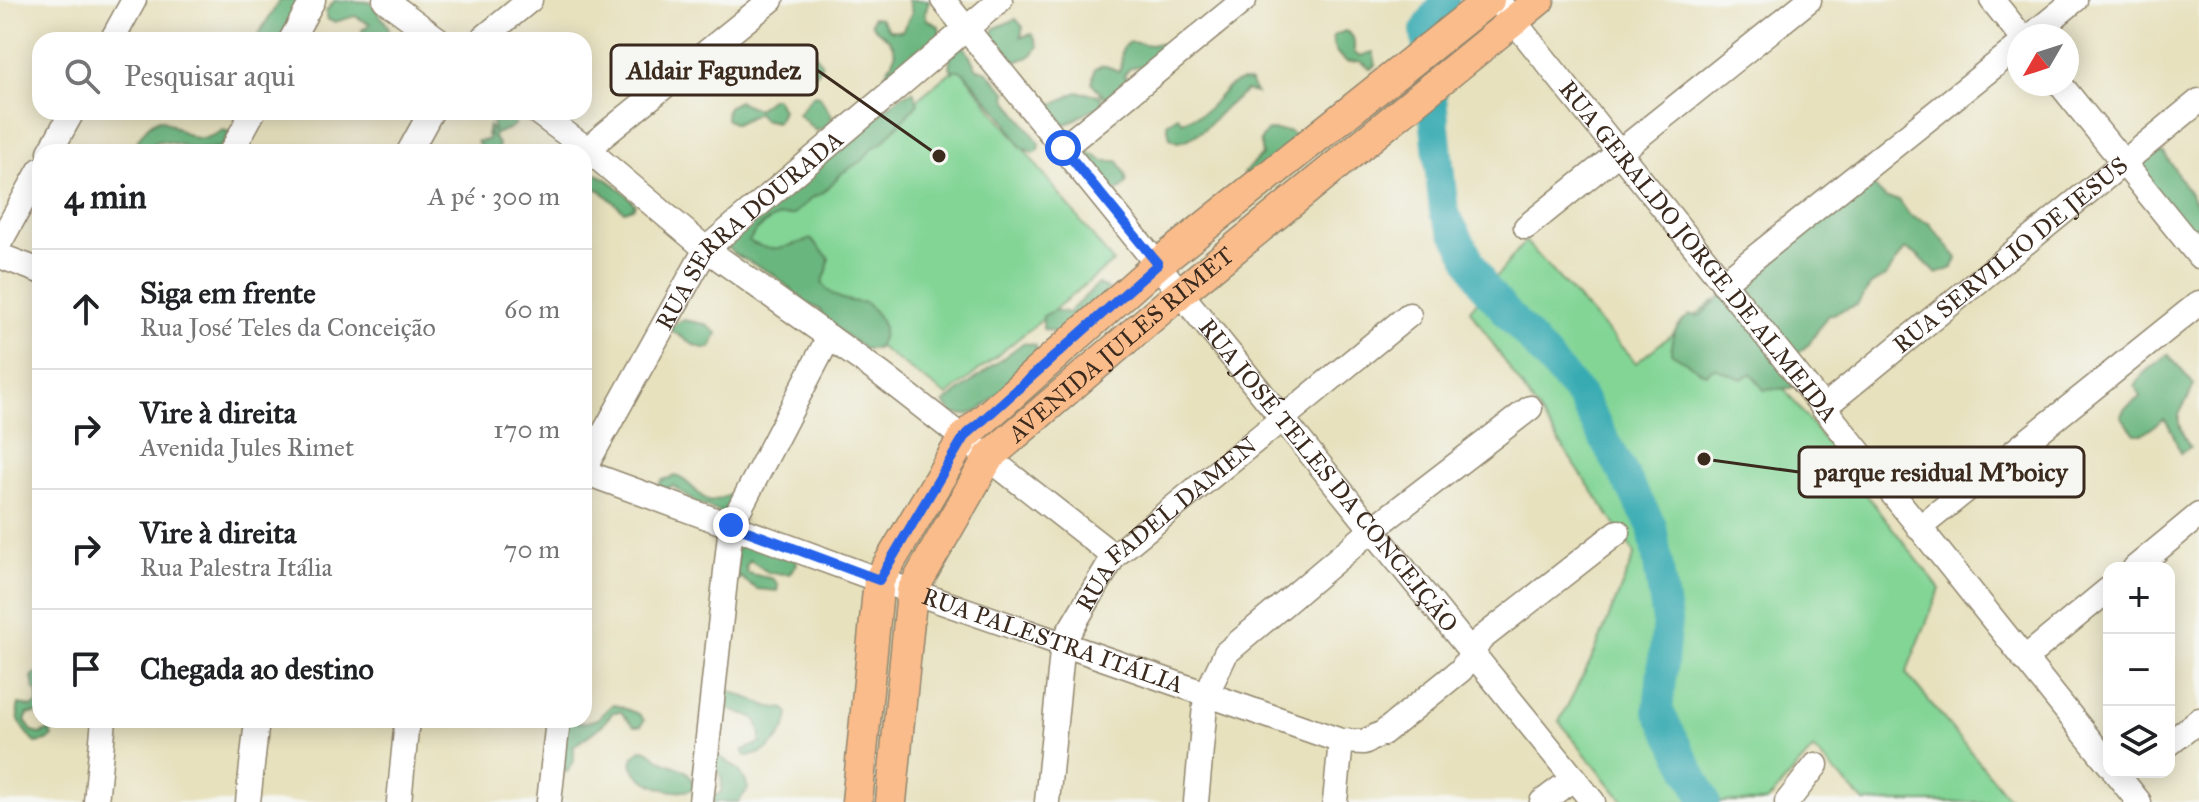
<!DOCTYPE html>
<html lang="pt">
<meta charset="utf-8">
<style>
:root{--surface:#fff;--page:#f6f6f6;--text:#202124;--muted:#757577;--line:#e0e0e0}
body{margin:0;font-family:"IM FELL Great Primer",serif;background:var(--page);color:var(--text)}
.controls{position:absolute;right:24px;bottom:24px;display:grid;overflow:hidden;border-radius:16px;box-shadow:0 4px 20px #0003}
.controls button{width:72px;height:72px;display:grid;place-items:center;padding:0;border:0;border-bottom:2px solid var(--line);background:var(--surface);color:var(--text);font:40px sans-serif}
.compass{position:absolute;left:2007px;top:24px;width:72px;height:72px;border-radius:50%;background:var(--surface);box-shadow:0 4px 20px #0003;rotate:231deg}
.stop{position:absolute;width:24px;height:24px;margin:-18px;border:6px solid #2563eb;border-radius:50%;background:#fff}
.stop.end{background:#2563eb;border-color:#fff;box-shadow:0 2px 8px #0008}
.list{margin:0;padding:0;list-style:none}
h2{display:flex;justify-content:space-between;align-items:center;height:104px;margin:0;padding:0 32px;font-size:34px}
h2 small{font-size:26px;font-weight:400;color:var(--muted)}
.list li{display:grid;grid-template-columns:52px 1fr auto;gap:24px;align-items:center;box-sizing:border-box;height:120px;padding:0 32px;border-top:2px solid var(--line)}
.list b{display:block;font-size:30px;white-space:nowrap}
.list p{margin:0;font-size:26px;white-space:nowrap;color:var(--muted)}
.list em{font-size:26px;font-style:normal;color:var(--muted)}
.icon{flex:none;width:44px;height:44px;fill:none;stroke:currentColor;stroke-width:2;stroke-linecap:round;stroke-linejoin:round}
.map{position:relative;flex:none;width:2199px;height:802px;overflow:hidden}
.search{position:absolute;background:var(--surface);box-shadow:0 4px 20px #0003;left:32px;top:32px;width:560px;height:88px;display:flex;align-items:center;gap:20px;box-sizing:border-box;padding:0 28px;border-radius:24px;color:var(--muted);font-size:30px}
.panel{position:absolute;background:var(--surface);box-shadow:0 4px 20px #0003;left:32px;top:144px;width:560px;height:584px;border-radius:24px}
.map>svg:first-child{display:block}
</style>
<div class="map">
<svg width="2199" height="802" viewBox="0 0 2199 802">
<rect width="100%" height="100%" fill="#f6f6f2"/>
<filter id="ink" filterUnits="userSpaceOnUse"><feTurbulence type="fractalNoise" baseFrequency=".0125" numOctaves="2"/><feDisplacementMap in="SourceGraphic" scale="16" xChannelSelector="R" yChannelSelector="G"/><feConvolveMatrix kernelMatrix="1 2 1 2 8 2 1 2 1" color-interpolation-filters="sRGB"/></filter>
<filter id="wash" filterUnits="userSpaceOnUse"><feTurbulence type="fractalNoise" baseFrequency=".006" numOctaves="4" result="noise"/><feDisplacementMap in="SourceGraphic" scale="32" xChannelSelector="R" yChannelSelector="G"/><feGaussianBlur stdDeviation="1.8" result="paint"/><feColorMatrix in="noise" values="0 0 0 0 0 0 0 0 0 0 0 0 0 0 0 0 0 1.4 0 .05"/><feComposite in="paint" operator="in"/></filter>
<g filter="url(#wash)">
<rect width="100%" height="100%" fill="#e7e1be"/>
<path fill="#83d596" stroke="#5f805a" stroke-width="2" d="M958 66 1113 262 947 396 739 245Z
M1525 241 1636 363 1715 300 1940 589 1906 673 2012 802H1864L1813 749 1767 802H1624L1559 722 1593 656 1635 554 1470 310Z"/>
<path fill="#6ab67f" stroke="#52704e" stroke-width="2" d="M280 0H305L281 40H255Z
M335 0 370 2 388 26 390 38 364 40 362 30 370 24 355 16 335 22 328 20 326 11Z
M908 0H929L925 14 927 20 939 26 941 40 926 52 921 49 915 52 913 59 885 88 881 84C884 70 903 56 890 41 884 33 877 33 871 23L873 17 880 18 889 30 902 31 912 13Z
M1016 19 1023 27 1021 37 1032 34 1038 45C1034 59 1020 60 1008 64L989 41 995 28Z
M1345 31C1356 36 1354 42 1354 53L1360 56 1373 52 1376 65 1371 69 1360 61 1347 62C1338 56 1331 48 1333 36Z
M807 42 822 64 810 84 804 68 788 50 794 43Z
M1130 42 1151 45 1159 43 1168 52C1162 56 1156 61 1149 64 1138 68 1132 63 1124 75L1129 82 1106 99 1092 83 1095 69C1105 62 1109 68 1119 71 1126 60 1115 49 1130 42Z
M964 46 977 69 985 70 1007 92 1006 98 1040 144 1039 150 1033 153 1021 147 1003 117 965 74 959 70H953V72C945 61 952 50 964 46Z
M1244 81 1250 82 1256 93 1246 91C1240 97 1232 101 1225 108 1211 122 1198 139 1177 142L1170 138 1167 123 1178 116 1182 122C1188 118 1195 117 1201 114 1219 103 1222 84 1244 81Z
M913 91 918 103 883 142 871 149 864 159 842 173 824 192 812 198 793 215C772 215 759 224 749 241 773 255 786 246 811 239L829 258 827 271 822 283C834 300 847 301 866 303 883 319 889 328 877 349H864L829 323 819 309 806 303 773 274 734 254 725 244 901 96Z
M1078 92 1099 95 1102 100 1100 107C1081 110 1079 122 1064 124L1059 119 1060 117H1043L1029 95 1042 97 1053 104C1063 102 1068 95 1078 92Z
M815 95 819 96 832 116 828 126 816 131 798 114 812 96Z
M772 98H776L782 110 777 122 762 119 757 113 735 124 726 119 727 108 738 101 757 109Z
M481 112H511L515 119C515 131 503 129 495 134L493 137 499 145 497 152H484L477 141 487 140 490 134 487 135 489 126 493 131V123Z
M160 119C187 131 193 149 223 130L230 132 221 147C189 154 185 142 158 141L152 145 153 152H131C139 139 145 124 160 119Z
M1268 130 1289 131 1299 140 1249 179 1244 173 1262 155 1260 141Z
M1085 150 1104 161H1118C1130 180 1132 189 1107 193L1078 151Z
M2153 152 2164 153 2199 208V247L2142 176V166Z
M592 172C608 178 625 191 635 205L633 208 624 211 600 190 584 185 585 177Z
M1864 176 1885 198 1899 200 1910 216 1929 223 1958 258 1952 268 1937 274 1918 255 1905 249 1886 276 1871 285 1857 305 1827 316 1809 344 1795 355 1803 382 1790 388 1764 390 1751 373 1742 379 1714 368 1705 374 1671 353C1671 335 1675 326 1690 315L1700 316 1724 293 1741 286 1754 268Z
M1098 284 1109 290 1082 319 1069 323 1061 334 1043 329V316L1055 310 1068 313Z
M683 320 705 324 717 333 712 346 706 349 692 344 668 328Z
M1023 343 1036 345 1037 359 979 411 966 415 953 414 944 403Z
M2168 354 2194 385C2181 417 2169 412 2190 447L2181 453C2174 441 2173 428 2164 419L2143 434H2135L2121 416 2124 409 2140 397 2135 386 2144 373Z
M676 476C691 481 696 495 710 502L736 493 734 506 722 513 695 502 673 486 665 489 658 486 662 480Z
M751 541 795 557 797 564 789 574 769 573 750 560 746 566 747 573 773 579 778 585 777 591 757 589 740 577 737 580V548Z
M40 671V713L28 714 25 721 33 732 40 734 50 730 52 737 47 741 36 743C25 733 14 720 19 704L32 707 38 703V693L34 688 32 676Z
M730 691 770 707 785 709 789 714C787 734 767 757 746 756L743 750 761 743C760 698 736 726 720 699L724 693Z
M613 704 639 714 644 720 641 726H634L621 712H613L601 726 574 746V760L567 772 563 771V720L584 723 597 719Z
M642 749C652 750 652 754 659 759 675 769 691 765 694 788 670 802 609 769 642 749Z
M717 755C732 764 744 771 748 789L738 802H703L705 799 720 794C725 779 720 773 712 760Z"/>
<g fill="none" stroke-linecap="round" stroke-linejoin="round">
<path stroke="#39abb2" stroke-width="30" d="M1445 0 1425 31 1444 212 1485 288 1580 395 1652 526 1667 621 1658 710 1705 800 1703 802"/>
</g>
</g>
<g filter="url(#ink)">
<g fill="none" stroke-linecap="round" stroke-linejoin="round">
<g stroke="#91866e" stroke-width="27">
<g id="minor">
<path d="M385 0 439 40"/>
<path id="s1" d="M943 0 1593 802"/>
<path id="s2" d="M1497 0 2109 764"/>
<path d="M1992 0 2021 36"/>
<path d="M2031 36 2075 0"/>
<path d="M112 40 134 0"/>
<path d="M291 40 313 0"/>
<path d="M481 40 530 0"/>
<path d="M2060 84 2199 256"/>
<path d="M537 112 587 149 706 249 881 374 1114 556"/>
<path d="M1063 148 1244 0"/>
<path d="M50 152 72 112"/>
<path d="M231 152 253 112"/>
<path d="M409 152 431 112"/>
<path d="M584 154 587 149 771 0"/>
<path d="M1526 227 1809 0"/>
<path d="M0 242 40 170"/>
<path d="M0 256 40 271"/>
<path d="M1723 283 2019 46"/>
<path id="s3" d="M1823 408 2199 101"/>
<path id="s4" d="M584 469 706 249 1000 0"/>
<path id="s5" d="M584 472 879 580 1341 741 1364 742 1383 733 1461 670 1481 639 1618 532"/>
<path d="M1919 528 2199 303"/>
<path d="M2135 568 2199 515"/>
<path d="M2024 659 2109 589"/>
<path d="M2169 744 2199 720"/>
<path d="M2115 772 2139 802"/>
<path d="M96 802 104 720"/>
<path d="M248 802 257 720"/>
<path d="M399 802 407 720"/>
<path d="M549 802 558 720"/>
<path d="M701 802 731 525 829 337"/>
<path id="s6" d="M1047 802 1063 642 1114 556 1409 315"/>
<path d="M1196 802 1206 695 1226 653 1373 529 1530 408"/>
<path d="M1335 802 1341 741"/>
<path d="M1542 802 1574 778"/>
<path d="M1787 802 1816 765"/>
</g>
</g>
<g stroke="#91866e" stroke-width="33">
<g id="major">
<path d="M857 802 879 580 964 437 1158 264 1489 0"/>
<path id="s7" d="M891 802 912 591 989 457 1180 293 1539 0"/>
</g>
</g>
<use href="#minor" stroke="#fff" stroke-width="24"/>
<use href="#major" stroke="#fabc8b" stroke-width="30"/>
</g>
</g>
<g fill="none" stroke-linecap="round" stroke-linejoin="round" filter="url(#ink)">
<path stroke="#2563eb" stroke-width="10" d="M731 525 879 580 964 437 1158 264 1063 148"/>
</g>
<g text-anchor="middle" stroke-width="8" stroke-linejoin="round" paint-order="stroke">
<g font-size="24" fill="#3b2a1e" stroke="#f6f6f2">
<text dy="8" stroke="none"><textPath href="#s4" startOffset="294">RUA SERRA DOURADA</textPath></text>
<text dy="8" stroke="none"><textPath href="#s2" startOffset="322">RUA GERALDO JORGE DE ALMEIDA</textPath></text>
<text dy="8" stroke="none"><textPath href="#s3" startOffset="242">RUA SERVILIO DE JESUS</textPath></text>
<text dy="8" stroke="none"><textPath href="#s7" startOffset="540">AVENIDA JULES RIMET</textPath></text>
<text dy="8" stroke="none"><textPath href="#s1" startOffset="612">RUA JOSÉ TELES DA CONCEIÇÃO</textPath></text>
<text dy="8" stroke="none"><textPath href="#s6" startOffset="320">RUA FADEL DAMEN</textPath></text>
<text dy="8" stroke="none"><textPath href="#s5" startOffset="498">RUA PALESTRA ITÁLIA</textPath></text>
</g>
</g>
<path fill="none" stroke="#3b2a1e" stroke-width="3" d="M939 156L817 70M1704 459L1799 472"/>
<g fill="#3b2a1e" stroke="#f6f6f2" stroke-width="3">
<circle cx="939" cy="156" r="8"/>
<circle cx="1704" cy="459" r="8"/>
</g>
<g fill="#f6f6f2" stroke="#3b2a1e" stroke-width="3">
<rect x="611" y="45" width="206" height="50" rx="8"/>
<rect x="1799" y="447" width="285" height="50" rx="8"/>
</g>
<g font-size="26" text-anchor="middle" font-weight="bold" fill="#3b2a1e">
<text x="714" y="79">Aldair Fagundez</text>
<text x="1941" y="481">parque residual M'boicy</text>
</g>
</svg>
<div class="controls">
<button>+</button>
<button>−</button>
<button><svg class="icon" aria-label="layers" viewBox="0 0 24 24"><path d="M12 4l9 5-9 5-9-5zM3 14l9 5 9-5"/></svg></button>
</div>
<svg class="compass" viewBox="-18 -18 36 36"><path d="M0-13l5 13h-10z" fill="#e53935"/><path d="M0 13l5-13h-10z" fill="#757577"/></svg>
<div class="stop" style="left:1063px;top:148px"></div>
<div class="stop end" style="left:731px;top:525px"></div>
<div class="search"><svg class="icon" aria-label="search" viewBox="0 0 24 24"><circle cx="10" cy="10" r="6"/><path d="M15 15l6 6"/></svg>Pesquisar aqui</div>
<section class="panel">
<h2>4 min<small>A pé · 300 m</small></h2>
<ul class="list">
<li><svg class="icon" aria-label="ahead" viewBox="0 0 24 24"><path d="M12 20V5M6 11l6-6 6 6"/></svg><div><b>Siga em frente</b><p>Rua José Teles da Conceição</p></div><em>60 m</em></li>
<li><svg class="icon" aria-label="right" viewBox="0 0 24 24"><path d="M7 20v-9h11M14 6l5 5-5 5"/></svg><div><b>Vire à direita</b><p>Avenida Jules Rimet</p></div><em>170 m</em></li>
<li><svg class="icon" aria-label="right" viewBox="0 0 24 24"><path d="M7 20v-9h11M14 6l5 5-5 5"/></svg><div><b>Vire à direita</b><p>Rua Palestra Itália</p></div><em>70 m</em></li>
<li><svg class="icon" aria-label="arrive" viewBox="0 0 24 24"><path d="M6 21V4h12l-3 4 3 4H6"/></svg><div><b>Chegada ao destino</b></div></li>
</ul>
</section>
</div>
